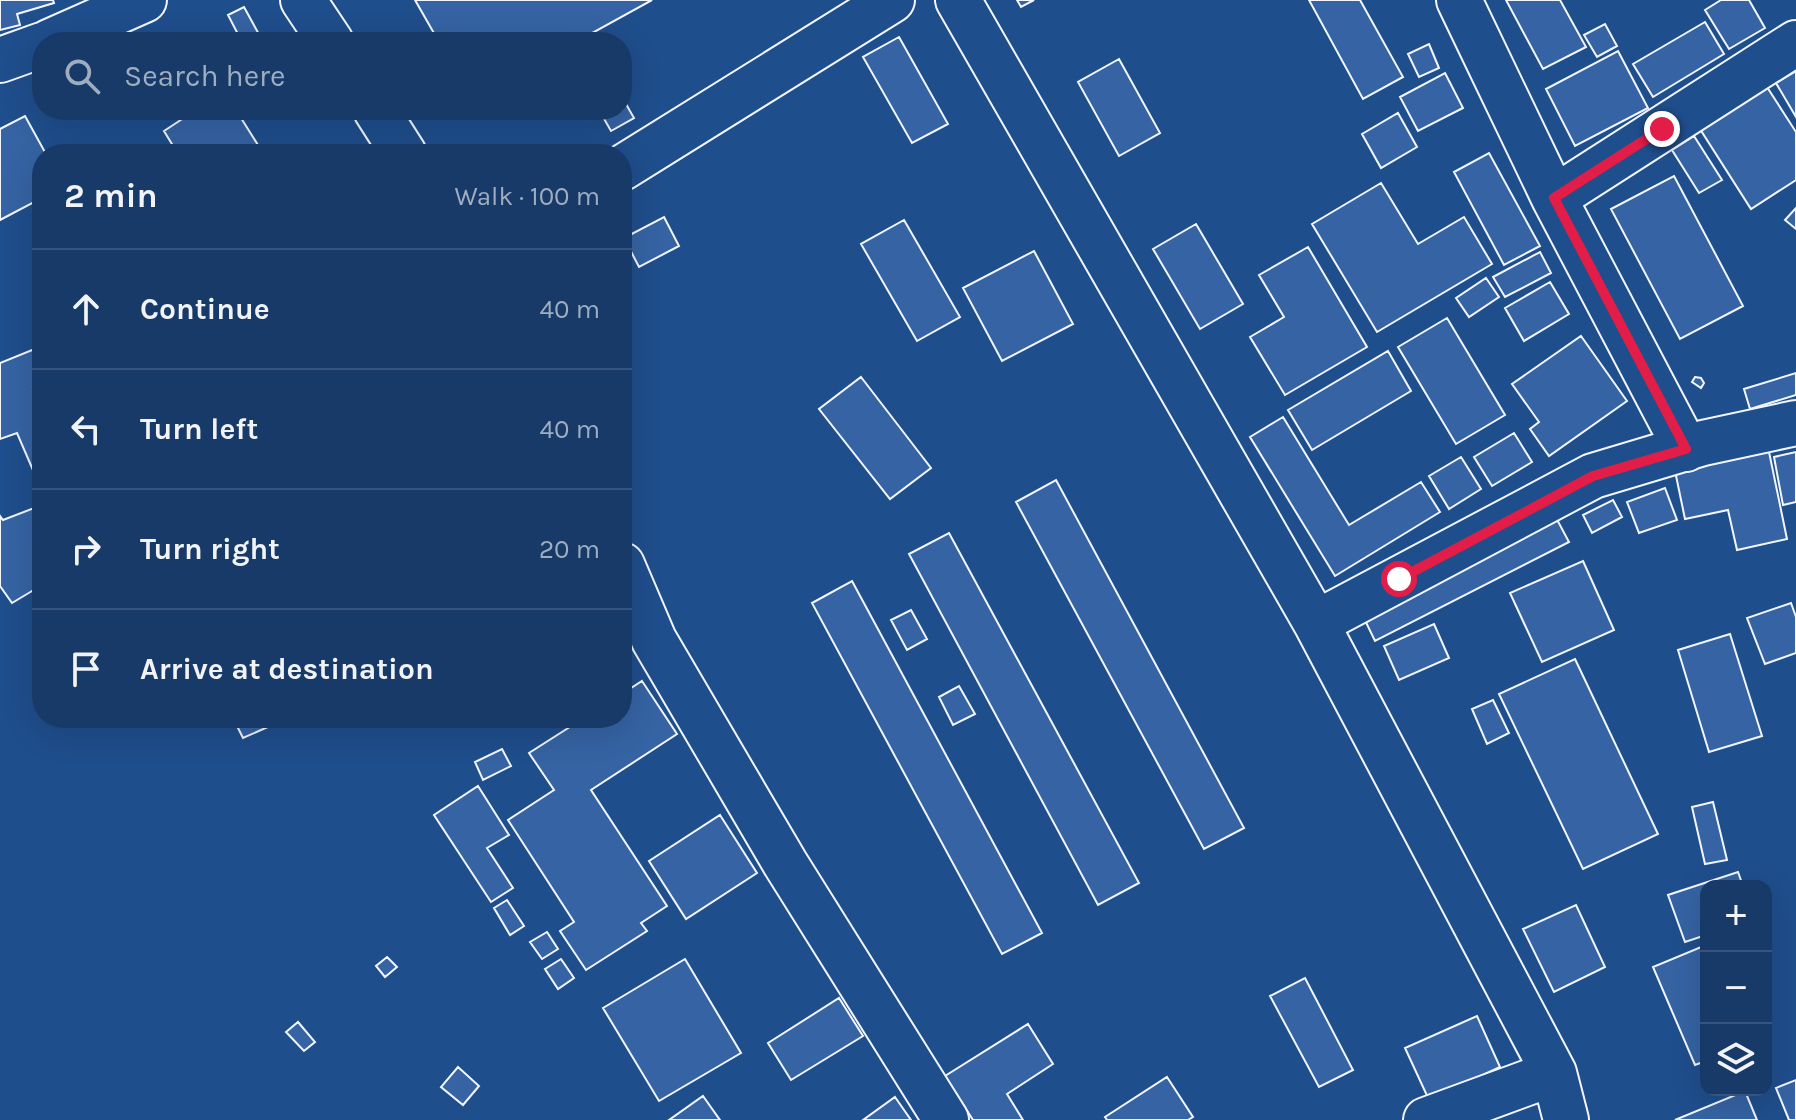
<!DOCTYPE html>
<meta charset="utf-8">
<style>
:root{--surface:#173a69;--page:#244571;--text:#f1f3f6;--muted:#9eadc0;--line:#36547d}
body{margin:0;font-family:Karla,sans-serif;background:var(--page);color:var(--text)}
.controls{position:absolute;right:24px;bottom:24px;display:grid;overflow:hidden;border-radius:16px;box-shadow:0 8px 32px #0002}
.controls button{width:72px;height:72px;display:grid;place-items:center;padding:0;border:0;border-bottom:2px solid var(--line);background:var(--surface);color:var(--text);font:40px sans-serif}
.stop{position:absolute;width:24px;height:24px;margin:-18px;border:6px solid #e11d48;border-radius:50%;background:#fff}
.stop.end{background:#e11d48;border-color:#fff;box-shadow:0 2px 8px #0008}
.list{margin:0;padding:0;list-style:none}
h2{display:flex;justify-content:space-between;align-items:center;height:104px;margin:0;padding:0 32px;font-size:34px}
h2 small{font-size:26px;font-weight:400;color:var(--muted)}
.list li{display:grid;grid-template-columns:52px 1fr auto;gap:24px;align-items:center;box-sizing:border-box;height:120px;padding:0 32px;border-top:2px solid var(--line)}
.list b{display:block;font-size:30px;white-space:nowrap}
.list em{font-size:26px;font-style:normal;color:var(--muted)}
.icon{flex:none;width:44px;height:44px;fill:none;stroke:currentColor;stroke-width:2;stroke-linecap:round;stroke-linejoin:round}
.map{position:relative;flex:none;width:1796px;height:1120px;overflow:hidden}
.search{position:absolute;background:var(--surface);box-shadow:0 8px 32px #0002;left:32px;top:32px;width:600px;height:88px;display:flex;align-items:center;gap:20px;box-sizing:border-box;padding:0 28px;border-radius:32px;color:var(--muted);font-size:30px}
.panel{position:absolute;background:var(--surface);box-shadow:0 8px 32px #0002;left:32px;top:144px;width:600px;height:584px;border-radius:32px}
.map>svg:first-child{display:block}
</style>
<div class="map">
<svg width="1796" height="1120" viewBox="0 0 1796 1120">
<rect width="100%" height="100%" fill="#1f4e8c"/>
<path fill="#3563a3" stroke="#f2f6ff" stroke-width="2" d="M0 0H53L54 3 17 14 20 25 0 30Z
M415 0H652L576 42H439Z
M1017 0H1034L1021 7Z
M1309 0H1360L1403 77 1363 99Z
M1506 0H1560L1586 47 1543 69Z
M1721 0H1749L1765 28 1729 49 1705 10Z
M244 7 261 38 253 42H242L228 15Z
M1705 22 1724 54 1653 97 1633 64Z
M1605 24 1617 46 1597 57 1584 35Z
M899 37 948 124 912 143 863 57Z
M1429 44 1439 68 1419 77 1408 54Z
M1618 51 1648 108 1575 146 1546 89Z
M1119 59 1160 133 1119 156 1078 82Z
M1796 71V117L1776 83Z
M1445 73 1463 108 1418 131 1400 97Z
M1767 87 1796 132V180L1751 209 1700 129Z
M622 97 634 118 611 131 599 110H622Z
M196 110H236L258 145 245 154H178L164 131Z
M1398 113 1417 147 1381 168 1362 134Z
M25 116 46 154H42V198L0 220V129Z
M1694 136 1722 180 1699 193 1672 150Z
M1489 153 1540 246 1504 265 1454 172Z
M1674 176 1743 306 1680 339 1611 209Z
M1381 183 1418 244 1464 217 1492 264 1377 332 1312 224Z
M1796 208V229L1785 220Z
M664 217 679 246 639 267 624 238Z
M904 220 960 317 917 341 861 244Z
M1196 224 1243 304 1200 329 1153 249Z
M1308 247 1367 347 1285 395 1250 337 1284 317 1259 275Z
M1034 251 1073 324 1002 361 963 288Z
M1540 252 1551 273 1505 297 1493 277Z
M1486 278 1499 297 1469 317 1456 298Z
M1550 282 1569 314 1524 341 1505 308Z
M1447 318 1505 415 1456 444 1398 347Z
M1581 336 1627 401 1549 456 1530 429 1539 422 1512 384Z
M42 346V383L33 387 42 409V491L17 433 0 439V363Z
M1388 351 1411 391 1312 450 1288 410Z
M1796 373V395L1750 409 1744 389Z
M861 377 931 468 890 499 819 409Z
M1695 377 1701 378 1704 383 1701 388 1692 382Z
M1283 417 1349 525 1421 482 1440 512 1335 576 1250 437Z
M1514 433 1532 462 1492 486 1474 457Z
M1768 447 1787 539 1737 550 1728 510 1685 519 1674 466Z
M1796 452V502L1783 505 1774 457Z
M1461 457 1481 489 1449 509 1429 476Z
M1056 480 1244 828 1204 849 1016 502Z
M1665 488 1677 520 1639 533 1627 502Z
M1613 500 1622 517 1592 533 1583 515Z
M42 505V585L12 603 0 586V516L3 520Z
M1553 512 1569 542 1375 641 1360 610Z
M949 533 1139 883 1098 905 909 554Z
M1583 561 1614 630 1542 662 1510 593Z
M852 581 1042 933 1002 954 812 603Z
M1791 603 1796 617V653L1765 664 1747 618Z
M911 610 927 639 907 650 891 620Z
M1434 624 1449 658 1399 680 1384 646Z
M1730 634 1762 736 1709 752 1678 650Z
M1575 659 1658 834 1583 869 1499 694Z
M642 681 677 734 591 790 667 906 641 923 647 931 586 970 560 931 574 922 508 820 554 790 529 753 584 718H622V694Z
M959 686 975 714 953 725 939 697Z
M1493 700 1509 733 1487 744 1472 709Z
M233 718H288L243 738Z
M502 749 511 766 483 780 475 762Z
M478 786 509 835 487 848 513 888 491 902 434 815Z
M1713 802 1727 860 1705 864 1692 807Z
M720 815 757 873 686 919 649 861Z
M1738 872 1743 886H1706V935L1685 942 1668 895Z
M507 900 524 926 510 935 494 908Z
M1576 905 1605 967 1554 992 1523 929Z
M547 932 558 949 542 959 530 942Z
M1706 945V1061L1695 1065 1653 967Z
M387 957 397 967 385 977 376 966Z
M561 959 574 978 558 989 545 969Z
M685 959 741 1053 659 1101 603 1008Z
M1305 978 1353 1070 1319 1087 1270 996Z
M839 998 863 1036 791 1080 768 1043Z
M1477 1016 1500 1067 1429 1100 1405 1048Z
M298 1022 315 1042 304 1051 286 1032Z
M1028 1024 1053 1064 1007 1094 1023 1120H973L945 1076Z
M458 1067 479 1086 463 1105 441 1087Z
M1167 1077 1193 1117 1188 1120H1107L1105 1117Z
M1796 1080V1120H1789L1776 1088Z
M1745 1091 1757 1120H1675Z
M703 1096 720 1120H669Z
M895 1097 911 1120H863Z"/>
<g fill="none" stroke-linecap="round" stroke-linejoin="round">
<g stroke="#f2f6ff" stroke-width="48">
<path id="minor" d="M303 0 331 42
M958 0 1316 623 1554 1073 1566 1120
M1459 0 1554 198 1686 449
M49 42 144 0
M0 60 42 45
M376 110 404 154
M622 168 892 0
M1554 198 1796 43
M622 565 654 640 785 863 946 1120
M1316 623 1593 476 1703 443 1796 423
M1426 1120 1554 1073"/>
</g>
<use href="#minor" stroke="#1f4e8c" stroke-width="44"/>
</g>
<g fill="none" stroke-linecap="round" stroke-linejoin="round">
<path stroke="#e11d48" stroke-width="10" d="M1399 579 1593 476 1686 449 1554 198 1662 129"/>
</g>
</svg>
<div class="controls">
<button>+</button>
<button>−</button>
<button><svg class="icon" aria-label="layers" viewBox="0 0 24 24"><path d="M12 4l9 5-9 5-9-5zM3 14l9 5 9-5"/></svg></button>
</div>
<div class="stop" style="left:1399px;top:579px"></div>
<div class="stop end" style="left:1662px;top:129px"></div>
<div class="search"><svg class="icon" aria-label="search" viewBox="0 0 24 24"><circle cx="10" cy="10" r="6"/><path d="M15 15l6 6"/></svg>Search here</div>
<section class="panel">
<h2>2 min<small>Walk · 100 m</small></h2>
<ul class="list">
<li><svg class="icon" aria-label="ahead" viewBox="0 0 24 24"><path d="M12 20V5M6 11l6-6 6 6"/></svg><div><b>Continue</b></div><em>40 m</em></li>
<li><svg class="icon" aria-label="left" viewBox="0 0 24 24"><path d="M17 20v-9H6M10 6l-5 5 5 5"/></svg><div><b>Turn left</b></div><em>40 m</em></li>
<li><svg class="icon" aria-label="right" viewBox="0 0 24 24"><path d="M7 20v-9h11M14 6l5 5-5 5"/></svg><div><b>Turn right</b></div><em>20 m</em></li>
<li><svg class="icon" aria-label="arrive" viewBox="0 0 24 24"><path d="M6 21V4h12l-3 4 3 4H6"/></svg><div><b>Arrive at destination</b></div></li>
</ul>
</section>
</div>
